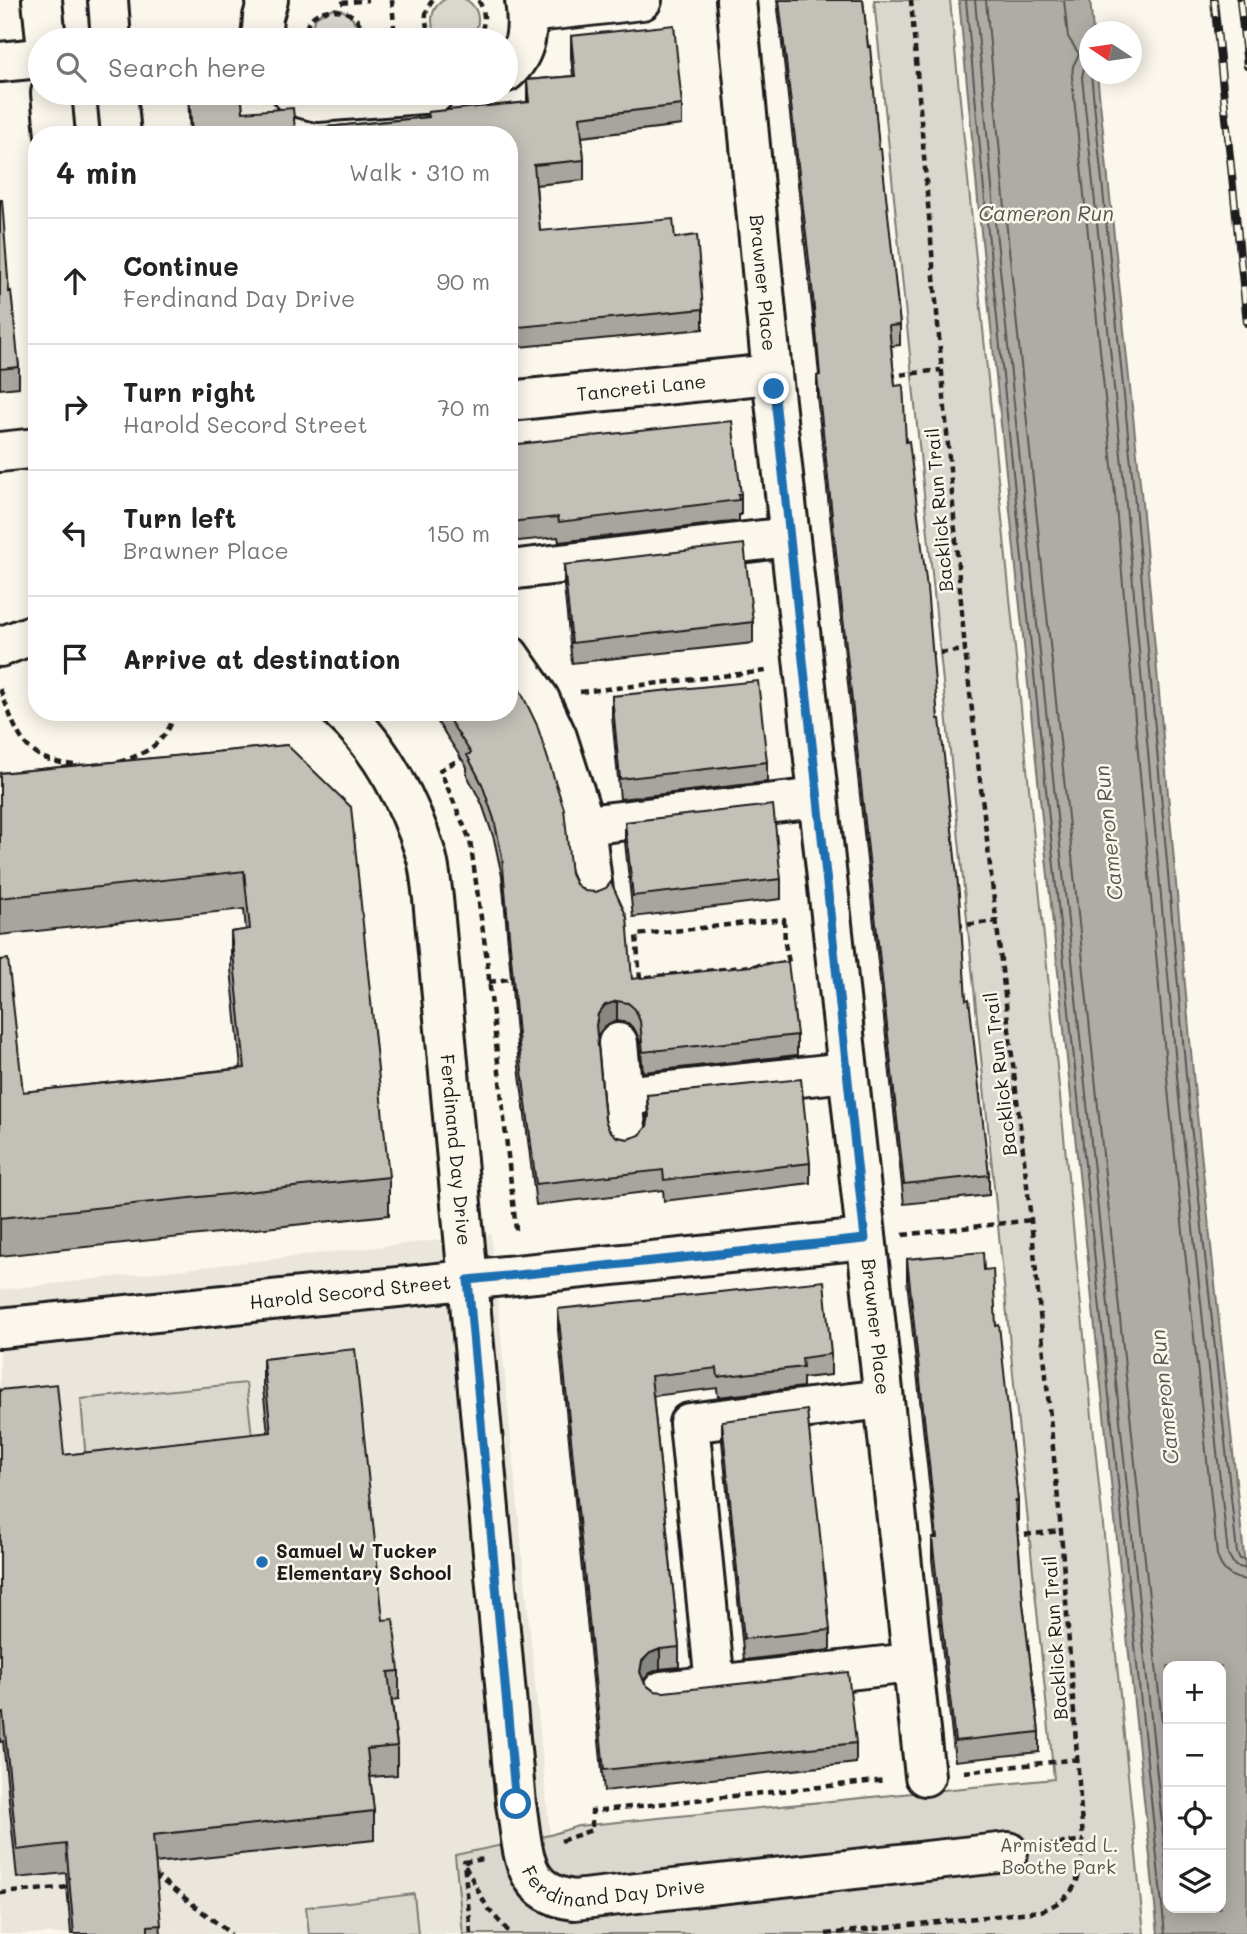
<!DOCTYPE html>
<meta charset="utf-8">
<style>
:root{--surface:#fff;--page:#f2f2f2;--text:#222;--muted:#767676;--line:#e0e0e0}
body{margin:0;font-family:Mali,sans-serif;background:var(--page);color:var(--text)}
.controls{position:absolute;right:21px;bottom:21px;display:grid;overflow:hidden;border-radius:14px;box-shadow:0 4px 18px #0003}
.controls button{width:63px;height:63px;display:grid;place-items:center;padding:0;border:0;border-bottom:2px solid var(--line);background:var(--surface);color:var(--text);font:35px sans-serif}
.compass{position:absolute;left:1079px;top:21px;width:63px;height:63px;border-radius:50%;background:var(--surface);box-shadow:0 4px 18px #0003;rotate:283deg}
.stop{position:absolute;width:21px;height:21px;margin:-16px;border:5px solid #1f6fb2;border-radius:50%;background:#fff}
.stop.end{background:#1f6fb2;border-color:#fff;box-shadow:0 2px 7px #0008}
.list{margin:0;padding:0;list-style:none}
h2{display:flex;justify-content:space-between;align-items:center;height:91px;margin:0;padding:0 28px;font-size:30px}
h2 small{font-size:23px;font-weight:400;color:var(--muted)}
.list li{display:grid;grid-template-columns:46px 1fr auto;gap:21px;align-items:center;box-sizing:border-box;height:126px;padding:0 28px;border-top:2px solid var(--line)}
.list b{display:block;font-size:26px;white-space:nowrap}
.list p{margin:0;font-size:23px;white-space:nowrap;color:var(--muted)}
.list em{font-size:23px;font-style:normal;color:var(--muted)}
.icon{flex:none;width:38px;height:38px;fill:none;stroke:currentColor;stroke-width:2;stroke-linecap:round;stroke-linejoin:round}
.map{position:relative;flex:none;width:1247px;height:1934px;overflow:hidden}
.search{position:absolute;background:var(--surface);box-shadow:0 4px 18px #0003;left:28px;top:28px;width:490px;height:77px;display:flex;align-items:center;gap:18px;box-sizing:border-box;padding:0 24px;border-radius:38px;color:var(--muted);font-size:26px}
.panel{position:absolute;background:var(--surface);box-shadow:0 4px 18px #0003;left:28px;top:126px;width:490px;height:595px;border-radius:28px}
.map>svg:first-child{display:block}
</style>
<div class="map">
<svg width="1247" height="1934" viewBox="0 0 1247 1934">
<rect width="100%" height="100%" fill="#fbf7ec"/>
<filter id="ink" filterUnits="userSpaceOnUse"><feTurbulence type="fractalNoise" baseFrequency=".0143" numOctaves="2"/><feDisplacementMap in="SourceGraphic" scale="14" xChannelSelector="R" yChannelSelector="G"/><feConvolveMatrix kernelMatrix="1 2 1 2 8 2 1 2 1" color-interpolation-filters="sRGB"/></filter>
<g filter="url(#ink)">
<path fill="#eae6dc" d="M491 1234 550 1835 455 1855 463 1934H0V1290Z"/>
<path fill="#dad7ce" stroke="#7b7a75" stroke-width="2" d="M432 20a23 23 0 1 1 46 0a23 23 0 1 1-46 0Z
M874 0H950L1144 1934H463L455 1855 550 1835 578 1826 1054 1779Z
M336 8C352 13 359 24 356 40H312C309 22 317 11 336 8Z
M246 1383 253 1445 86 1462 81 1399Z
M414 1894 418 1934H309L306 1907Z"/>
<path fill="#afaca5" stroke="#74726e" stroke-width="2" fill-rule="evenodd" d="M959 0H1090L1093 31 1090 32V74H1097L1141 492 1195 1096 1247 1584V1934H1158L980 222ZM1168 1666H1221V1908H1168Z"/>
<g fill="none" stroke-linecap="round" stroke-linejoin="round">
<path stroke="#575653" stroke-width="2" d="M966 0 987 222 1165 1934
M975 0 995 221 1168 1881
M986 0 1006 220 1168 1781
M1064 0 1068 37 1079 54 1073 66 1072 78 1115 495 1169 1099 1217 1555C1221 1570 1231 1579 1247 1580
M1090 61 1084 68 1082 77 1125 494 1179 1098 1228 1554 1235 1566 1247 1569
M1091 74 1134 493 1188 1097 1237 1553 1240 1559 1247 1560"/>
<g stroke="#1c1c1c" stroke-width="44">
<g id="minor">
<path d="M42 0 46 40"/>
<path d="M108 0 111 40"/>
<path id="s1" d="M736 0 772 374 925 1776"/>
<path d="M527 13 642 0"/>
<path d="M261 40 263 17 268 0"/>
<path d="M0 62 40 58"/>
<path d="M506 72C528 52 529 28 525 0"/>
<path d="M51 93 55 135"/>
<path d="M117 93 121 135"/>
<path d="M292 93 302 98 318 102 435 93"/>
<path id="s2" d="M509 401 772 374"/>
<path d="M0 452 37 448"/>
<path d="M509 570 789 537"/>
<path d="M0 647 37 633"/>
<path d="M509 655 539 698 557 737 585 825 593 891"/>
<path id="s3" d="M342 712C382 749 410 803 426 855 430 868 431 884 433 898L516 1804C524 1849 519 1893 574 1900L1008 1852"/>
<path d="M585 825 818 798"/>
<path d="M618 1043 627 1138"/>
<path d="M623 1096 847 1072"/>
<path id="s4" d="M0 1328 865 1239"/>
<path d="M715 1685 689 1423 883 1399"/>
<path d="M662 1691 911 1663"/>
</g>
</g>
<path stroke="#1c1c1c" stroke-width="4.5" stroke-dasharray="7 5" stroke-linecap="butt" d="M392 0 395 40
M433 0C422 12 424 28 435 40
M341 3 368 0
M307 40C297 0 368 0 362 40
M475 40C486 28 487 13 478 0
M889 376 941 370
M928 654 965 650
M0 689C20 740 22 761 83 766
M580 692 766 671
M466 756 440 770 470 840 487 960 516 1230
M119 762C147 754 168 741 175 712
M784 919 785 944 789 962 640 978 636 935Z
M956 926 997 921
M489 982 515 978
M903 1235 1031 1220
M1013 1536 1061 1531
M964 1772 1078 1759
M561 1841 592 1830V1811L886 1780
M1046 1846 1083 1840
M465 1866 488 1909 511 1934
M153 1879 159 1878 231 1934
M0 1893 71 1887
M471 1934 464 1862 485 1859
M826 1934 1041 1911C1079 1896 1080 1879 1083 1840L1061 1531 1031 1220 965 650 911 0"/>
<use href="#minor" stroke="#fbf7ec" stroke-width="38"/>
<g stroke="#1c1c1c" stroke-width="8">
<path id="rail" d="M1214 0 1247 323
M1240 0 1247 66"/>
</g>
<use href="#rail" stroke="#fbf7ec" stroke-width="5" stroke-dasharray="16" stroke-linecap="butt"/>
</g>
<path fill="#a8a59e" stroke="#1c1c1c" stroke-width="2" d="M777 0H863L879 149 900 325V345L891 346 895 386 906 442 938 719 966 1000 989 1175V1195L904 1204 817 396V376L819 375 812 307Z
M571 36 682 105V125L582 137 584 160V180L536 185 540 231 675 238 703 309V329L509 348V135H190L188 93H241L243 112 295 130 428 117 527 102V80L573 76 571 57Z
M0 200 9 292 19 367V387L0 389Z
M509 445 741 494V515H739V521L559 542 558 537 509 542Z
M564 565 753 622V643L572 663 564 586Z
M612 696 767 762V782L620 799 612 716Z
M431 712H509L576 884 632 979 797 1035V1055L643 1072 640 1041 635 1030 628 1023 617 1021 605 1026 598 1035 597 1037 605 1120 609 1130 617 1137 628 1139 640 1135 647 1126 648 1123 647 1095 810 1163V1183L664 1201 663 1190 536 1205 519 1067 502 876 494 839 482 804 467 775V767Z
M287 745 389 1177V1215L0 1256V960L23 1092 241 1068 231 969V932L246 930 244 909 0 935V773Z
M625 822 781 879V899L633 917 625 842Z
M907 1259 984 1270 996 1326 1018 1501V1521L1017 1522 1023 1604 1039 1732V1752L955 1761 932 1559V1538H935L907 1280Z
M558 1309 831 1354V1375L803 1378V1387L718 1397 717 1388 653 1396 679 1647V1667L660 1669 650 1673 643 1680 645 1684 654 1691 856 1743V1763L604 1791 558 1330Z
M263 1359 383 1620 399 1671V1699L392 1700 397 1746V1775L370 1777 374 1811V1840L155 1863 161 1934H71L66 1873 17 1878 3 1741 0 1742V1390L64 1455 268 1433 263 1388Z
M722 1421 830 1630V1650L744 1660 722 1441Z"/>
<path fill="#888681" stroke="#1c1c1c" stroke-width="2" d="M617 1001V1021L605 1026 598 1035 596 1045V1025L598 1014 605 1005Z
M660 1649V1669L650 1673 642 1682 640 1672 642 1661 650 1653Z"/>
<path fill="#c3c0b8" stroke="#1c1c1c" stroke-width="2" d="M779 0H863L868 47 870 46 879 149H881L900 325 889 326 895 386 903 385 906 442 909 441 927 588 938 719H940L959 894 966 1000 969 999 989 1175 904 1184 817 376 820 375 812 286Z
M674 25 682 105 580 117 584 160 534 165 540 231 673 219 675 238 697 235 703 309 509 328V135H192L189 93H241L243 112 293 108 295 130 429 117 428 112 529 102 527 80 575 76 571 36Z
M0 200H2L9 292 11 291 19 367 0 369Z
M732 421 741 494H738L739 500 559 522 558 517 509 522V445Z
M744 544 753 622 572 643 564 565Z
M509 673 521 692 537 725 564 809 571 874 576 884 585 891 596 892 606 888 611 882 627 917 632 979 788 962 797 1035 643 1052 640 1021 635 1009 628 1003 617 1001 605 1005 598 1014 596 1025 605 1120 609 1130 617 1137 628 1139 640 1135 647 1126 649 1116 647 1095 801 1079 810 1163 664 1180 663 1170 536 1184 519 1046 502 856 494 819 482 784 467 755 471 753 444 712H509Z
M758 681 767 762 620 779 612 696Z
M287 745 351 807 389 1177 0 1218V960L8 959 23 1092 245 1068 231 932 250 929 244 871 0 898V773Z
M773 805 781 879 633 896 625 822Z
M983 1252 984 1270 993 1269 996 1326 999 1325 1018 1501H1015L1023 1604 1039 1732 955 1741 932 1538H937L907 1259Z
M824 1281 831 1354 802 1358 803 1367 718 1377 717 1368 651 1376 679 1647 660 1649 650 1653 642 1661 640 1672 645 1684 654 1691 664 1692 848 1672 856 1743 604 1770 558 1309Z
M355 1349 383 1620 393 1619 399 1671 388 1672 397 1746 367 1749 374 1811 153 1835 161 1925 148 1926V1934H74L66 1844 17 1850 3 1713H0V1390L57 1384 64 1455 271 1432 263 1359Z
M807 1410 830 1630 744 1639 722 1421Z"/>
</g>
<g fill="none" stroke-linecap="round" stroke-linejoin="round" filter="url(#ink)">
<path stroke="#1f6fb2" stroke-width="9" d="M516 1804 468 1280 865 1239 774 389"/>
</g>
<circle fill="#1f6fb2" stroke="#fbf7ec" stroke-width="2.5" cx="262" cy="1562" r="7"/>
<g text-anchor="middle" stroke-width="5" stroke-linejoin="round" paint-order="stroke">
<g font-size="19" fill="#1c1c1c" stroke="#fbf7ec">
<text dy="7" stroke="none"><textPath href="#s1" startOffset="284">Brawner Place</textPath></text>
<text dy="7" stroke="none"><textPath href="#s2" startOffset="133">Tancreti Lane</textPath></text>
<text transform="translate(939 510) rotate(-95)" y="7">Backlick Run Trail</text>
<text transform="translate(1000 1074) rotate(-97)" y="7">Backlick Run Trail</text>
<text dy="7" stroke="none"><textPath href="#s3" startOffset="464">Ferdinand Day Drive</textPath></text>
<text dy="7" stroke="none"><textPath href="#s4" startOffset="352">Harold Secord Street</textPath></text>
<text dy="7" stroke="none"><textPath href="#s1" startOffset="1334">Brawner Place</textPath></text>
<text transform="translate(1055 1638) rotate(-94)" y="7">Backlick Run Trail</text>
<text dy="7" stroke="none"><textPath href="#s3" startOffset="1281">Ferdinand Day Drive</textPath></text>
</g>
<g font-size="19" font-weight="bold" fill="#1c1c1c" stroke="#fbf7ec" text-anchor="start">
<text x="276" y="1558">Samuel W Tucker<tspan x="276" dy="22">Elementary School</tspan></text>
</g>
<g font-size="19" fill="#555451" stroke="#fbf7ec">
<text x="1059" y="1852">Armistead L.<tspan x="1059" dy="22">Boothe Park</tspan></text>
</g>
<g font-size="21" font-style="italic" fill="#575653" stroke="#fbf7ec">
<text x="1046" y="221">Cameron Run</text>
<text transform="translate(1109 833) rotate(-96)" y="7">Cameron Run</text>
<text transform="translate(1165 1397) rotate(-96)" y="7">Cameron Run</text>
</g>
</g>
</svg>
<div class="controls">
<button>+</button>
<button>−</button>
<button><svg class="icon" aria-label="locate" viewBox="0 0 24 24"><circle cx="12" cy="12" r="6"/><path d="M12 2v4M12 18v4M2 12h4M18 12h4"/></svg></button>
<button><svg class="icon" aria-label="layers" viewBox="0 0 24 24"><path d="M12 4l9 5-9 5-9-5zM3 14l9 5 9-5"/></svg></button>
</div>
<svg class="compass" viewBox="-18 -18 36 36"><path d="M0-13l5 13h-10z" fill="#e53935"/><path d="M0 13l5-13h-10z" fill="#767676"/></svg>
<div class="stop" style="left:516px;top:1804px"></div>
<div class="stop end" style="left:774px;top:389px"></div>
<div class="search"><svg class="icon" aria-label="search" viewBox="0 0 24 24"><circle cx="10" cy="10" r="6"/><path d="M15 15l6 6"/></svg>Search here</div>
<section class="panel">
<h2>4 min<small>Walk · 310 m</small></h2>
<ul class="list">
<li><svg class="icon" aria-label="ahead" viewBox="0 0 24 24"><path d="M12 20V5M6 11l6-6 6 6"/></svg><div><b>Continue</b><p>Ferdinand Day Drive</p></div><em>90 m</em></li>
<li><svg class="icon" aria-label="right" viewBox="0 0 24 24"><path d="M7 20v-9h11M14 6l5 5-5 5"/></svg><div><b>Turn right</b><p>Harold Secord Street</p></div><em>70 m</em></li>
<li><svg class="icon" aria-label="left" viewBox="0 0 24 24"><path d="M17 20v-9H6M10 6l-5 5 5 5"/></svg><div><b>Turn left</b><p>Brawner Place</p></div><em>150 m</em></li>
<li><svg class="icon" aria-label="arrive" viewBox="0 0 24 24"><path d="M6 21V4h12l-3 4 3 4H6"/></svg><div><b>Arrive at destination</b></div></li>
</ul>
</section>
</div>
